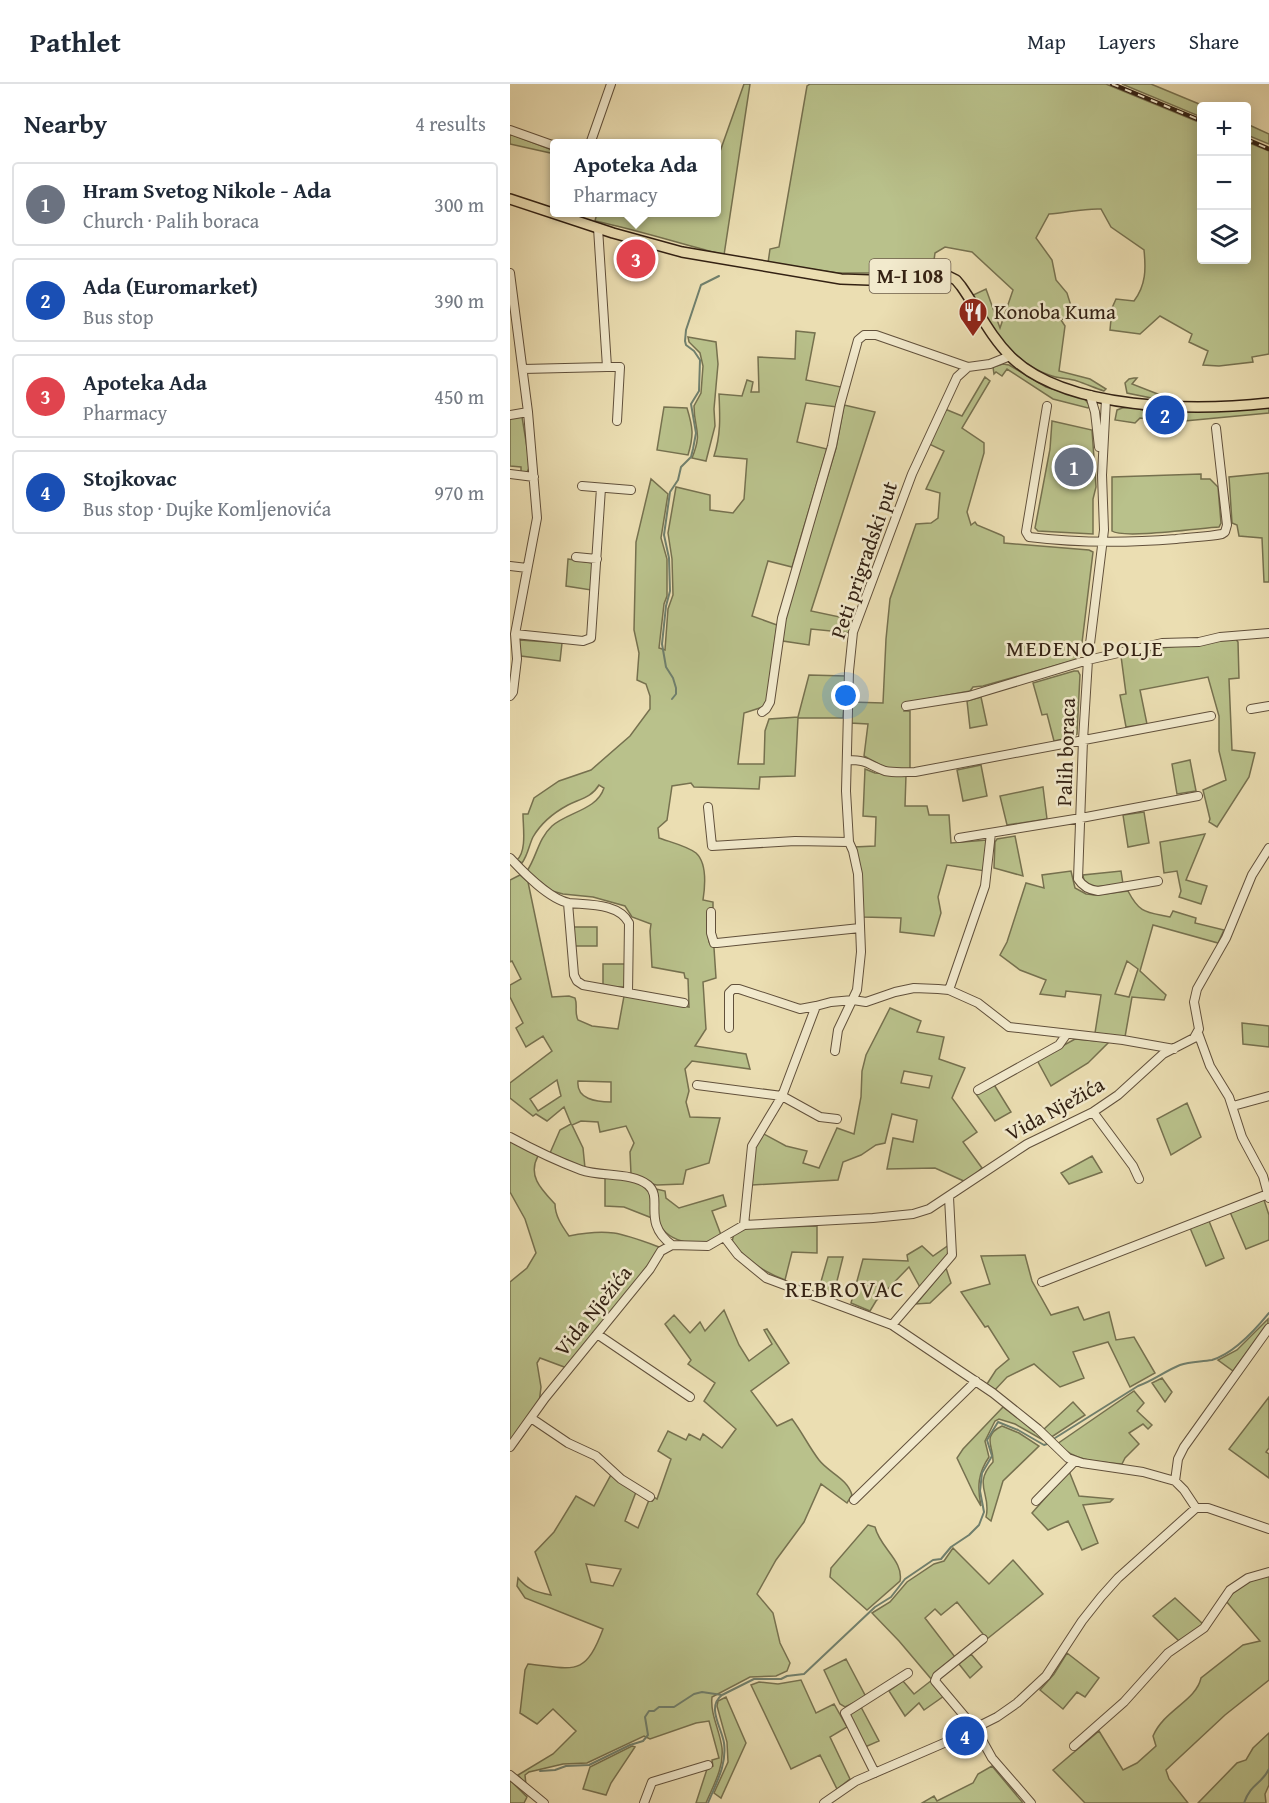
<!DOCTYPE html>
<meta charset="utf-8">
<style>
:root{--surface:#fff;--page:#f2f2f3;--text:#1f2937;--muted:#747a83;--line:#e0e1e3;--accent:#2563eb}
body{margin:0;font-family:"Gentium Book Plus",serif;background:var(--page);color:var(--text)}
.controls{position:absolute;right:18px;top:18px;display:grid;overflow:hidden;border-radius:6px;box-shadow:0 3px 15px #0003}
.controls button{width:54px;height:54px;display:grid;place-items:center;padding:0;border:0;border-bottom:2px solid var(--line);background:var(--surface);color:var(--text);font:30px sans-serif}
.you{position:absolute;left:336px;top:612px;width:21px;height:21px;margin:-15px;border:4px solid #fff;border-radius:50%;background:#1a73e8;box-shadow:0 0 0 9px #1a73e833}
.badge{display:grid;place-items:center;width:39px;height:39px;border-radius:50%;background:var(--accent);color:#fff;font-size:20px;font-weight:700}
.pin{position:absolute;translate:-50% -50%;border:3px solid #fff;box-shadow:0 2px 6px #0006}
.popup{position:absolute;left:40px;top:55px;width:171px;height:78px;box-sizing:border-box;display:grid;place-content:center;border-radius:6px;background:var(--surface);filter:drop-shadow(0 2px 4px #0005);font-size:20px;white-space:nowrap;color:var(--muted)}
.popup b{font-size:22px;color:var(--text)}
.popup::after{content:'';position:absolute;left:50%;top:100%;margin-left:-12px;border:12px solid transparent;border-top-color:var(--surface)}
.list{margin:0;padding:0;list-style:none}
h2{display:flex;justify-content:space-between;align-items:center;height:78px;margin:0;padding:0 24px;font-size:26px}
h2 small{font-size:20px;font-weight:400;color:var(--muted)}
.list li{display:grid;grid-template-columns:39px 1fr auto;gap:18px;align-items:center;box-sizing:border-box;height:84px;margin:0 12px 12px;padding:0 12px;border:2px solid var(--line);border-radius:6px}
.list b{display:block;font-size:22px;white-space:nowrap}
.list p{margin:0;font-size:20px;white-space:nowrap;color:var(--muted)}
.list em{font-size:20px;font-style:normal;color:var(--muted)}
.icon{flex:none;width:33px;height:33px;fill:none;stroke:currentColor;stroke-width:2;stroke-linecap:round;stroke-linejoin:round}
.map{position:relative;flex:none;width:759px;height:1719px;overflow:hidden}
header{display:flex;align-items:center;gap:36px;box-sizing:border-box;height:84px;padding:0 30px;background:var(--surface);border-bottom:2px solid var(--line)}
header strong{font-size:28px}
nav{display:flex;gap:33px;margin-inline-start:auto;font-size:21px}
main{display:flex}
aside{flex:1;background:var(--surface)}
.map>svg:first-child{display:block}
</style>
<header>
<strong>Pathlet</strong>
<nav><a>Map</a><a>Layers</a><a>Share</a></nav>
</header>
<main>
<aside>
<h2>Nearby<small>4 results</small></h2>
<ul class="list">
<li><span class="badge" style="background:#6b7280">1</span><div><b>Hram Svetog Nikole - Ada</b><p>Church · Palih boraca</p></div><em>300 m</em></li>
<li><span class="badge" style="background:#1a4fb4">2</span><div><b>Ada (Euromarket)</b><p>Bus stop</p></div><em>390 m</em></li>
<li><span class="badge" style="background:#e0444e">3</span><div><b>Apoteka Ada</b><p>Pharmacy</p></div><em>450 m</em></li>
<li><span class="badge" style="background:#1a4fb4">4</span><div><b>Stojkovac</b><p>Bus stop · Dujke Komljenovića</p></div><em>970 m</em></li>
</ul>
</aside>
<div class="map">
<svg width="759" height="1719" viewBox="0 0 759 1719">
<rect width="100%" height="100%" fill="#ebdeb2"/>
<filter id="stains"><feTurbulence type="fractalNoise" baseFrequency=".00333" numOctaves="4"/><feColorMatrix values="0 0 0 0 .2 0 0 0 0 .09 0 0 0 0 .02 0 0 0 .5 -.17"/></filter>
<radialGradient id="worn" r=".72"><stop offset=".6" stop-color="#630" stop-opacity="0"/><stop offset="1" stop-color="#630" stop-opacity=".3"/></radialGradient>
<path fill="#b9c18b" stroke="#76714f" stroke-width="1.5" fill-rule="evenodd" d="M234 0H240L214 171C171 160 128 146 85 137L87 129 207 128V76Z
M300 0H596L691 39 692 176H736L737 58 759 67V270L742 273 743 278 709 282 693 281 698 267 679 258 682 250 650 232 630 250 600 246 602 224 606 215 624 217C636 201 636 185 634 166L601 143 591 125C574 124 556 129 539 130L526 154 542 176 546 196 557 209 561 222 558 232 551 236 555 242 549 287 580 295 596 305 594 307C585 304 576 300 567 297 558 294 549 295 539 291 504 279 479 242 461 212L476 205 490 244 503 206 462 168 435 163 425 169 423 183 369 189H328L258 179 260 165 269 163 297 2Z
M612 0H641L694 22H692L691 33Z
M737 40 759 50V60L737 51Z
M0 50 45 67V70L0 60Z
M286 247 305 249 296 296 331 303 327 323 296 319 287 358 317 365 282 483 258 477 242 532 267 541 256 622 234 629 228 680H254L255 647 259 635 288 633 299 591 336 592 333 634H288L285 692 250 693 249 705 184 703 181 699 162 702 157 736 148 744 149 754C160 758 177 762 186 769 197 779 195 803 193 816L203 818V825L199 826 198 850 199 858 204 864 206 894 193 898 196 945 185 962 236 970 240 985 182 977 175 985 179 1007 176 1018 180 1033 210 1034 199 1079 176 1086 173 1100 147 1101 137 1099 121 1090 120 1068 124 1059 116 1042 90 1048 88 1038 71 1037 62 1041 73 1064 75 1084 40 1069 50 1046 61 1040 54 1023 37 1037 26 1030 23 1032 0 1014V999L42 967 33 952 16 963 6 944 13 939 0 913V901L11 895 2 877 0 878V796L10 791 18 798 42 913 59 912 65 914C68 922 64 928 68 936L82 942 108 945 114 912 179 923 178 895 175 894 174 889 142 883 140 847 141 840 122 833 115 822 83 813 53 810 42 807 17 787C27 772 28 755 42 742 58 728 87 726 94 704L89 701C82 713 70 715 58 721 45 728 31 739 23 753 19 761 18 771 12 779L7 776C17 767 13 743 13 730H18L24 714 49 697 81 686 120 652 140 625V612L136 600 127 596 129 569 124 546 126 458 141 395 158 410 151 454 157 475V512L154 520 149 564 155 566 158 525 163 511 162 475 158 449 166 403 200 411V426L223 429 234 415 237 375 204 372C211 351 210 332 209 310L232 312 237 296 243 298 241 308H249L248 273 285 275ZM47 996 51 1012 28 1027 20 1015ZM68 997 101 998V1018C86 1018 66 1015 68 997Z
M178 253 206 258 208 280 204 325 205 342 196 377 182 374C193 347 184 346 184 322L191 309 193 282 190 269 179 258Z
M493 280 499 281 536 303 574 314 580 322 578 324 543 315 497 285 492 292 486 288 484 290 483 283Z
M475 293 480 297 452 344 474 359V369L457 428 461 441 465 438 467 441 491 451 494 453V459L579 466 583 468 571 567 565 576 473 602 463 603 460 607 395 619 394 627H400V685L376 684 354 672 358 640 340 639 341 618 373 619 376 555 380 515 406 440 421 439 428 434 430 409 416 405 434 367 417 359 435 325 452 332Z
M624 294H627L622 300 658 314 661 311 665 315 661 318 617 309 615 299 619 295Z
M334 321 365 328 301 527 344 536 341 549 301 545 299 561 273 557 274 537 326 364Z
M759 322V329L664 338 630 334 625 339 605 336 607 326C623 317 644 333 659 334L660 332 677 327Z
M154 323 177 324C183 344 184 351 178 371L147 366Z
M12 333 20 382 17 388H11V383L0 382V334Z
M542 337 582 346 586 403 583 415V450L528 447 525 444 540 365Z
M759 389V498H754L752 454 729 452 727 441 722 439 719 393Z
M691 390V395H700L708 403 711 439 709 443C691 444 613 455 602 447V393Z
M58 475 83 479 81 506 56 502Z
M725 554 728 558 729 594 719 595 722 666 745 669 739 693 707 743 699 738 700 735 693 706 716 696 709 667V632L698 593 630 606 637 640 616 643 610 611 616 610 611 572 645 565Z
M10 556 52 559 50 577 11 572 8 558Z
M564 587H568L570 591 567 650 563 653 544 657 537 630 532 631 523 599Z
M471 613 477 641 460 644 457 617Z
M680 676 686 707 667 710 662 680Z
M471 681 477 712 453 717 447 686Z
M355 685 365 689 396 691 395 722H417L419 731H439L441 759 477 756 475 787 437 781 428 813 431 829 424 852 390 848 391 834 353 833 344 763 365 762 366 733 353 732Z
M533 703 537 735 497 741 490 712Z
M634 728 639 759 618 763 613 731Z
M695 750 676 796 697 802 691 820 669 813 671 807 667 787 654 789 650 758Z
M505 752 513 792 484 784 485 758 487 755Z
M561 787 565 804 576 810 586 811 618 807C630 830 636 828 660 833L663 827 686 834 685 839 714 846 708 859 643 841 630 887 656 911 654 916 622 913 615 953 585 949 591 911 556 907 555 913 530 910 536 896 510 886 490 871 497 858 516 799 534 804 532 791ZM617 877 628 885 619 913 605 910Z
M611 787 613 800 583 803 574 797 573 791Z
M63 843H87V862H65Z
M93 880H115V903H93Z
M380 924 411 937 407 948 434 953 429 975 455 984 442 1014 467 1048 453 1058 472 1084 456 1098 425 1084 377 1085 383 1054 403 1058 407 1036 382 1030 375 1059 366 1061 351 1071 333 1078 328 1096 242 1101 244 1063 252 1049 276 1062 297 1067 293 1079 309 1084 327 1044 344 1050 351 1013 352 987 356 971ZM394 987 422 992 419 1004 391 999Z
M732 939 759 942V963L733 960Z
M565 955 599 958 578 979 541 1002 527 976Z
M483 999 501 1028 485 1037 466 1010Z
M677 1019 691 1053 661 1071 647 1035Z
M0 1057 28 1072C17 1092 32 1106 45 1120 45 1132 52 1142 59 1152 99 1144 111 1149 149 1163L141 1180 57 1284 30 1274 27 1279 31 1303 29 1319 0 1358V1198L17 1184 26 1169 15 1135 0 1108Z
M582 1072 592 1088 559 1100 551 1089Z
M95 1093 128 1096 140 1105 142 1134 114 1123 95 1122Z
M146 1105 155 1107 156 1114 169 1124 213 1111 216 1122 202 1127 211 1151C205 1154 199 1158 193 1159 172 1161 149 1152 146 1129 145 1122 146 1113 146 1105Z
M752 1115 754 1116 759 1131V1156L736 1165 720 1128Z
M699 1137 714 1174 696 1182 680 1144Z
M307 1142V1169L282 1168 275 1196C254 1188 236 1177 222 1158L224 1149 238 1144Z
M439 1161 437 1172 411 1205 399 1183 366 1217 360 1227 341 1219 353 1175 398 1177 397 1171 412 1162 423 1172Z
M515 1171 522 1197 541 1231 568 1223 574 1236 599 1228 606 1256 624 1253 645 1289 620 1303 598 1258 563 1268 574 1294 550 1303 524 1280 497 1293 484 1307 477 1300 486 1286 499 1275 478 1242 475 1243 451 1208 480 1200 471 1172Z
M318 1173H333L323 1213 308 1208Z
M436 1184 441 1199 420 1219 406 1220Z
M214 1226 229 1261 239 1277 262 1260 254 1246 257 1245 279 1279 241 1307 267 1342 282 1335C292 1348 299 1363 309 1376 319 1389 337 1394 342 1411L337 1419 311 1400 294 1438 266 1476 247 1510 263 1529 270 1559 280 1579 277 1587 266 1592 240 1593 202 1613C200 1630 210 1647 212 1664 214 1684 203 1702 196 1719H186L197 1685 203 1682 202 1676 209 1674 199 1637 186 1639 140 1655 134 1652 77 1679 53 1680 19 1688 15 1691 16 1701 8 1691 43 1670 66 1647 43 1625 27 1640 10 1629 15 1586 18 1580C65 1585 75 1593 93 1545L15 1514 7 1502 8 1494C18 1506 26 1508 41 1511L25 1468 44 1448 66 1412 84 1422 102 1389 126 1408 115 1437 128 1444 139 1416 142 1417 144 1413 147 1415 161 1375 148 1367 158 1347 176 1356 179 1350 190 1356 193 1350 212 1364 226 1345 194 1317 205 1299 178 1280 181 1276 155 1240 164 1231 180 1249 190 1238 195 1247ZM76 1480 111 1485 103 1502 81 1498Z
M758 1235V1240L723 1287 708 1276 727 1266Z
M652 1294 662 1308 655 1318 642 1299Z
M624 1307 634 1319 627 1327 642 1341 638 1345 633 1340 619 1349 629 1360 615 1374 612 1380C587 1378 567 1378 547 1360Z
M759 1313V1364L756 1368 759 1370V1394L719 1365Z
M563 1318 575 1331 540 1354 533 1346Z
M493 1323 535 1354 533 1356 505 1340 489 1335 485 1337 475 1357 479 1373C468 1389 467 1403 471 1422L464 1410 447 1374 453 1365Z
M492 1342 509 1349 529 1362 493 1397 481 1437 476 1433C482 1410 462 1401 483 1378 484 1363 471 1352 492 1342Z
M559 1387 569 1412 603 1415 600 1418 573 1421 588 1459 572 1466 558 1437 538 1446 522 1429Z
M358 1441 365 1443C370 1464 394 1477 390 1497L357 1526 320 1493 321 1484Z
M443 1464 479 1500 503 1476 533 1510 477 1555 447 1518 431 1531 425 1525 415 1534 445 1573 425 1589 434 1612 414 1626 409 1619 395 1632 379 1607 393 1597 404 1610 422 1596 389 1557 362 1529 380 1518 397 1498 424 1480 434 1477Z
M759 1490V1596L715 1631 656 1686 659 1695 678 1719H575L543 1686 589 1647 613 1686 627 1679 646 1662 643 1652C654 1626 686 1617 691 1594L733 1561 750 1557 716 1517C727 1502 741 1496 759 1490Z
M665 1514 693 1540 688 1545 669 1557 643 1532Z
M557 1569 589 1594 575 1613 567 1608 553 1625 530 1606 544 1590Z
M461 1570 472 1583 460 1594 449 1580Z
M336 1575 356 1613 335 1623 330 1620 314 1586Z
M291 1596 306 1629 324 1620 337 1643 320 1653 340 1695 327 1705 310 1671 281 1685 241 1601 249 1598 268 1600Z
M216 1613 236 1659 211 1714 204 1709 218 1678 217 1658 207 1622 208 1617Z
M351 1623 369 1657 355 1663 339 1631Z
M759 1649V1701L755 1710 756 1719H688L727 1679 736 1676 743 1664Z
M122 1662 125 1663 101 1699 96 1711 73 1705 80 1683Z
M482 1682 513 1719H412L424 1712 427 1717 463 1699 468 1690Z
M0 1696 17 1713 14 1719H0Z"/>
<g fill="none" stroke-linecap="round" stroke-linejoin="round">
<path stroke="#707f6c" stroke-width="2" d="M162 615 166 610V604L163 594 156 583 152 560 156 522 160 507 159 474 154 451 160 408 168 396 171 383 181 373 183 365 186 349 181 320 189 307 190 276 184 267 176 261 175 257 176 246 191 201 209 192
M545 1354 628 1302C643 1297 655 1287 670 1281 680 1277 691 1278 702 1276 723 1270 746 1245 759 1229
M30 1687 45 1686 56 1682 79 1681 120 1661 133 1657 138 1651 135 1633 139 1627H144L149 1623H164L184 1610 192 1608 212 1611 244 1595H271L277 1592 294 1590 365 1523 381 1513 395 1495 423 1476 431 1475 441 1463 459 1451 469 1441 474 1428 470 1407 472 1389 482 1372 477 1356 488 1338 508 1346 534 1361 537 1360
M198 1719C206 1699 217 1681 214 1659 212 1644 196 1623 212 1611
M734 1719C741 1699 752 1700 759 1685"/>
<g stroke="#61503b" stroke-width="10">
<path id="minor" d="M0 46 45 62
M80 60 101 0
M88 144 97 283H110L107 337
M0 189 18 328 27 434 5 550 7 575 3 608 0 612
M13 285 97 283
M580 311 585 328 589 363
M596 315 592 391 594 446 578 576 573 656 568 795C573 803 579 806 588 807L648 797
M537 322 516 448 519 453C567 459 617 459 666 455 681 453 697 453 712 450L715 448 717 441 706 344
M0 331 18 328
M0 390 24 393
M72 402 121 406
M66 473 87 475
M0 482 17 484
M5 550 73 557 81 554 91 404
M396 622 459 612 578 576 652 559 689 558 710 553 759 549
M741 625 759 622
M252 628 256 625 260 618 272 534 322 362 330 321 348 256 354 251H366L458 283
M338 676C359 676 358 681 375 687 384 689 395 688 405 688L701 632
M198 723 202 762 285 757 339 758
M449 754 571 734 688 712
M0 774C14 789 39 815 59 819 78 821 109 819 119 839L118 909 73 901 67 897 64 891 58 819
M201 828V849L204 859H207L350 844
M439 906 475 802 481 749
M118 909 174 919
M219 944V909L223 905H229L290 925 306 922
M688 949 700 982 719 1013 732 1053 753 1092 759 1114
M325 967 328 946 347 906 351 868 348 790 343 767 339 758 336 707 339 587 343 548 402 390 447 293 458 283 480 280 500 272
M187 1001 272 1012 310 1033 327 1035
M468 1006 549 961 556 951
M723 1022 759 1012
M583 1028 623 1082 629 1095
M0 1053C22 1065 47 1077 71 1086 91 1093 122 1088 138 1101 154 1114 131 1138 162 1161
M234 1141 242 1062 272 1012 306 922 321 918 343 916 356 918 385 908 404 904 428 905 439 906 468 919 499 943 613 956 664 965
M215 1154 228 1171 256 1194 382 1241 483 1309 528 1345 558 1374 572 1379 633 1388 665 1397 674 1406 686 1424
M532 1198 758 1110
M382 1241 442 1171 439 1113
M87 1250 180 1313
M21 1334 58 1359 86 1372 111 1395 140 1413
M0 1363 35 1314 140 1185 151 1167 162 1161 198 1162 234 1141 363 1134 403 1130 419 1125 517 1060 583 1028 608 1011 653 970 684 954 689 945 684 918 687 905 716 854 742 791 759 764
M665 1397 668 1375 674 1363 759 1244
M344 1416 466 1297
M526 1417 565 1377
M473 1555 427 1592 425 1597 467 1647 482 1674 521 1719
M564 1662 614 1618 658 1569 694 1544 720 1506 738 1494 759 1488
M365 1689 335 1629 398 1589
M0 1691 34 1719
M134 1719 142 1698 198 1681
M314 1719 346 1697 441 1656 487 1633 507 1619 536 1592 572 1537 591 1513 608 1494 686 1424H698L759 1445"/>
</g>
<g stroke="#332113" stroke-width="12">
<path id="major" d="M0 115 103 149 172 168 331 195 359 196 407 191 434 190 446 196 451 202C468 226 480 252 501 273 557 327 685 327 759 319"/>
</g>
<use href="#minor" stroke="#f2eacd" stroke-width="8"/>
<use href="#major" stroke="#ebdeb2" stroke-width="9"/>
<g stroke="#332113" stroke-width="4.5">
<path id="rail" d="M602 0 692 37
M736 55 759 65"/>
</g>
<use href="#rail" stroke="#f2eacd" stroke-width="2" stroke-dasharray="7" stroke-linecap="butt"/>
</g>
<defs>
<g id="restaurant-pin" transform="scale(1.5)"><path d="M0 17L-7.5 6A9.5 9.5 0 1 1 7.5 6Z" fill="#8f2418" stroke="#f2eacd"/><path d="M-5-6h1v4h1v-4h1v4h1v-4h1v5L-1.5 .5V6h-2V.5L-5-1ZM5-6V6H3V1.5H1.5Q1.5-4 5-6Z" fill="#fff"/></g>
</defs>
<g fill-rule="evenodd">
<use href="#restaurant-pin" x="463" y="228"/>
</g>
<g text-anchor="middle" stroke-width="5" stroke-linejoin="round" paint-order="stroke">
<rect fill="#f2eacd" stroke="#6c5d4b" stroke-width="1.5" x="359.5" y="175" width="81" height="34" rx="4.5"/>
<g font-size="20" font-weight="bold" fill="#332113">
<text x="400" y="199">M-I 108</text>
</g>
<g font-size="21" fill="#332113" stroke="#f2eacd" text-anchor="start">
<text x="484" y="235">Konoba Kuma</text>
</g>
<g font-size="21" fill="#332113" stroke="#f2eacd">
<text transform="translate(354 476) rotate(-71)" y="7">Peti prigradski put</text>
<text transform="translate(556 668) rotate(-88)" y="7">Palih boraca</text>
<text transform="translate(545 1025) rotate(-29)" y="7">Vida Nježića</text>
<text transform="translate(83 1227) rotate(-51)" y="7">Vida Nježića</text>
</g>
<g font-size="22" letter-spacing="1.5" fill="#332113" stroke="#f2eacd">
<text x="575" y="572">MEDENO POLJE</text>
</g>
<g font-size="24" letter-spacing="1.5" fill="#332113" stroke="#f2eacd">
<text x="335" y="1213">REBROVAC</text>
</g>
</g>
<rect width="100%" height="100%" filter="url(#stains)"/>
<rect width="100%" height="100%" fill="url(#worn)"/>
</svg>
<div class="controls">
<button>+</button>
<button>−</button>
<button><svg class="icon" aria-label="layers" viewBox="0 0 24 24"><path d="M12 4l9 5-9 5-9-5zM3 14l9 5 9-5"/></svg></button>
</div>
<div class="you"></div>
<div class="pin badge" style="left:564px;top:383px;background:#6b7280">1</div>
<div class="pin badge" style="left:655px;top:331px;background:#1a4fb4">2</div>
<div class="pin badge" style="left:126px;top:175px;background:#e0444e">3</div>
<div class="popup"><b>Apoteka Ada</b>Pharmacy</div>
<div class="pin badge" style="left:455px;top:1652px;background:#1a4fb4">4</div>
</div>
</main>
